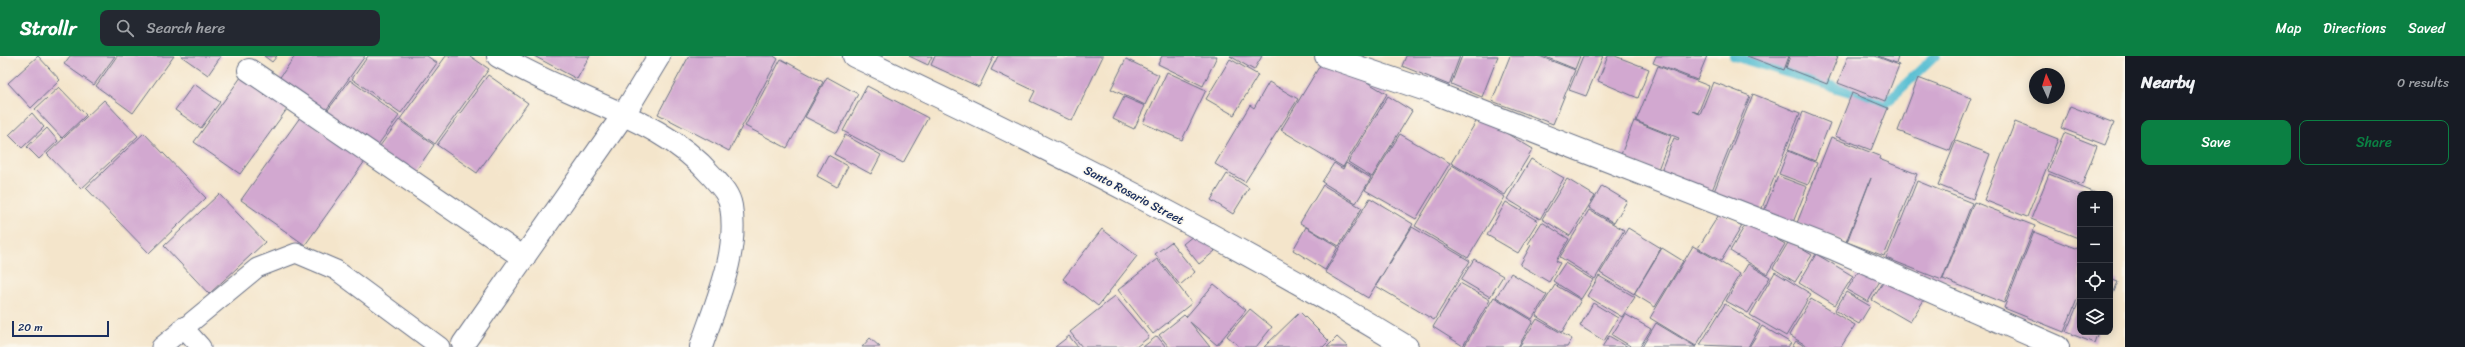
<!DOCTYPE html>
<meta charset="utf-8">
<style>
:root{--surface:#171b24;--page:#242831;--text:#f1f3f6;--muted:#9ea1a6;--line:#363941;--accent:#0b8043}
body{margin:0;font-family:Sriracha,sans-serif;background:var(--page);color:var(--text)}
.controls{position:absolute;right:12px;bottom:12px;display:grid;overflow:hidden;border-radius:8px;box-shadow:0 2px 10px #0003}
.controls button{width:36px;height:36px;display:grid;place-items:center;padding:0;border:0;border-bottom:1px solid var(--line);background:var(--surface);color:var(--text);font:20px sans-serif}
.compass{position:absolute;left:2029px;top:12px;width:36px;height:36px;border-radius:50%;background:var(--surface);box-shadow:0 2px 10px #0003;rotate:356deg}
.scale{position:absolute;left:12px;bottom:10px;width:97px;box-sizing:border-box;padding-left:4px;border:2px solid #1b2f5e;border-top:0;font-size:11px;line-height:14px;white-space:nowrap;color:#1b2f5e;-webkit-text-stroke:3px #fbf7ec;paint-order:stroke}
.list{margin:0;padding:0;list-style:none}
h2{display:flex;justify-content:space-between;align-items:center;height:52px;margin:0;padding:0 16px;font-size:17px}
h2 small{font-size:13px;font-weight:400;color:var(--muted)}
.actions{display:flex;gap:8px;padding:12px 16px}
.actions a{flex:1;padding:9px 0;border:1px solid var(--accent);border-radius:8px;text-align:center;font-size:14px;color:var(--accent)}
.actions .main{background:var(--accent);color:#fff}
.icon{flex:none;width:22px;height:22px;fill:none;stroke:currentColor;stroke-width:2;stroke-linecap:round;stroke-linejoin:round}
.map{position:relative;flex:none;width:2125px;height:291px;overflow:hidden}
header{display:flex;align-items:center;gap:24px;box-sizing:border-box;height:56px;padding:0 20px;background:var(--accent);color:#fff}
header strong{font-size:19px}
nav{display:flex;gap:22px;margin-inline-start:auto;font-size:14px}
.search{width:280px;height:36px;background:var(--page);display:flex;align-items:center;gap:10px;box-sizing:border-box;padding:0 14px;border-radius:8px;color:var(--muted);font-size:15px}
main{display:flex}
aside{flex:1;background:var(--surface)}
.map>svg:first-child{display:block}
</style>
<header>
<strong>Strollr</strong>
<div class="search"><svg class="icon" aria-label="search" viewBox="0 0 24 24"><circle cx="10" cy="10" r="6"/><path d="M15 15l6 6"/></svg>Search here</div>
<nav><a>Map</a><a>Directions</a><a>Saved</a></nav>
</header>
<main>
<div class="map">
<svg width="2125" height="291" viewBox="0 0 2125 291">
<rect width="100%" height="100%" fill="#fbf7ec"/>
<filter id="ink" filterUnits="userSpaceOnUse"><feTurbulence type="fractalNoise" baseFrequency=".025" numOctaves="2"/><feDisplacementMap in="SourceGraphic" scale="8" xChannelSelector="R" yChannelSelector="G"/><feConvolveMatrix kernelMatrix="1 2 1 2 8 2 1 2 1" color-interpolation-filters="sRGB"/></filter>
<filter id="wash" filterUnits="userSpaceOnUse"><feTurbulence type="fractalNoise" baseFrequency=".012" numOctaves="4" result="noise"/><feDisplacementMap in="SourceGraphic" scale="16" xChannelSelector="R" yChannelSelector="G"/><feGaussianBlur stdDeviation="0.9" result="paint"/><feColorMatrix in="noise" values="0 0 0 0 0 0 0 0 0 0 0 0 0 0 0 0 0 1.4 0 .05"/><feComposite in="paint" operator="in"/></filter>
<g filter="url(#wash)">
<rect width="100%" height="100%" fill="#f4e5cb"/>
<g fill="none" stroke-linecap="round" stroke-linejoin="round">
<path stroke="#55bdd2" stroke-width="10" d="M1734 0 1886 47 1935 0"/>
</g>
<g id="blocks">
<path fill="#d2a8d0" d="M38 0 60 24 31 52 8 27Z
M70 0H115L94 29 64 8Z
M117 0H174L133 57 96 30Z
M181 0H221L208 19Z
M264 0H277L272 6Z
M295 0H365L324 57 278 24Z
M368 0H427L437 7 401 57 352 23Z
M446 0H470L489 13 435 88 400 63Z
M534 0H590L577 23Z
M689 0H774L778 3 729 95 658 58Z
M909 0H932L928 9Z
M935 0H994L979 31 931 9Z
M998 0H1103L1072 65 1030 45 1035 35 991 14Z
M1162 0H1217L1203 30 1158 8Z
M1230 0H1262L1254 14Z
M1406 0H1460L1449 29 1402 10Z
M1462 0H1498L1482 41 1451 28Z
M1510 0H1539L1575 14 1553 68 1492 45Z
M1543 0H1580L1575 13Z
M1583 0H1603L1586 40 1569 34Z
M1608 0H1615L1649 13 1638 42 1598 25Z
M1656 0H1707L1697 24 1653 7Z
M1747 0H1789L1784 14Z
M1790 0H1838L1827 28 1786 12Z
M1848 0H1875L1899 9 1885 45 1838 27Z
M1878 0H1898L1896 7Z
M1325 1 1387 38 1343 111 1281 74Z
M781 3 823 26 787 92 745 70Z
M1126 3 1159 19 1145 49 1111 33Z
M1230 3 1258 19 1234 59 1206 43Z
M1658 10 1709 30 1698 57 1692 55 1700 58 1713 26 1750 40 1711 137 1660 117 1674 82 1678 84 1679 82 1636 65Z
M1167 16 1206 34 1182 84 1143 67Z
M244 17 290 49 240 118 194 86Z
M488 19 528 47 477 117 437 89Z
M827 21 858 38 837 77 805 61Z
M1918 22 1971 42 1950 95 1898 75Z
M350 24 399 60 375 93 325 58Z
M1269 26 1298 43 1245 126 1215 108 1250 49 1254 52Z
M194 28 220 46 201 72 175 54Z
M867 30 928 62 903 107 843 75Z
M59 31 86 59 62 82 35 53Z
M1852 37 1888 52 1871 94 1835 80Z
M1753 38 1800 57 1760 157 1713 138Z
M1388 40 1412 55 1372 121 1348 106Z
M1124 41 1145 50 1134 73 1113 63Z
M104 44 138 80 81 133 47 98Z
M2070 50 2114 67 2105 89 2061 72Z
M1803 56 1830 67 1815 105 1788 94Z
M32 57 44 71 22 92 9 79Z
M301 60 365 105 305 189 241 144Z
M1479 61 1533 93 1505 139 1451 107Z
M399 64 434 89 413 119 377 94Z
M1634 65 1671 80 1657 116 1620 101Z
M2015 66 2058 83 2027 161 1984 144Z
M47 72 58 85 39 103 27 91Z
M144 77 206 142 149 197 86 132Z
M2064 77 2097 90 2082 129 2048 115Z
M1400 78 1450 107 1416 163 1365 134Z
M845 79 881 99 871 118 834 98Z
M1831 81 1880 100 1879 103 1917 118 1884 200 1847 186 1871 122 1846 186 1797 167Z
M1956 85 1990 98 1973 143 1938 129Z
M1788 95 1817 107 1808 129 1779 118Z
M828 99 848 110 837 131 817 120Z
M1531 103 1564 122 1540 163 1507 143Z
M1334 107 1343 113 1346 107 1371 122 1356 147 1322 126Z
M1452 109 1505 141 1468 202 1415 170Z
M1227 118 1249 132 1233 158 1211 144Z
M2049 118 2098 138H2080L2078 182 2031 163Z
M1778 120 1807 131 1792 169 1763 158Z
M1567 123 1595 140 1570 180 1542 163Z
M1917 125 1972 147 1942 224 1886 202Z
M1323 129 1362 152 1339 190 1300 167Z
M1602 130 1627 145 1614 167 1589 152Z
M219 138 265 186 209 238 164 190Z
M1370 142 1413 168 1368 242 1325 216Z
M1506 146 1538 165 1518 197 1487 179Z
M1974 146 2035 170 2004 247 1943 223Z
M1589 154 1624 174 1595 223 1560 201Z
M1720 157 1742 170 1721 205 1698 192Z
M1542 166 1569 183 1556 205 1560 207 1549 226 1520 209 1531 189 1528 188Z
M1747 166 1785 188 1767 218 1730 195Z
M1306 171 1338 191 1325 214 1293 194Z
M1412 171 1470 205 1434 264 1376 230Z
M1628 172 1661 192 1634 238 1600 217Z
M1102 173 1137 200 1098 250 1063 223Z
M1199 175 1215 195 1199 208 1183 188Z
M2034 176 2080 194V236L2064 276 2004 252Z
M1789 185 1812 199 1795 226 1773 212Z
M1171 186 1195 216 1180 229 1155 198Z
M1693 190 1740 218 1696 290 1650 262Z
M1662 192 1683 205 1655 251 1634 238Z
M1816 198 1853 220 1835 249 1799 227Z
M1157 203 1192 247 1153 278 1118 234Z
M1474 203 1503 220 1490 241 1461 224Z
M1565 207 1593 224 1581 243 1553 225Z
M1748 208 1770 221 1748 257 1726 245Z
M1861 211 1881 223 1868 246 1847 234Z
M1775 216 1811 238 1786 280 1750 259Z
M1511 217 1547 239 1532 263 1496 241Z
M1599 220 1635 241 1622 261 1587 240Z
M1886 222 1924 244 1910 266 1872 244Z
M2110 223 2118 226 2110 245Z
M1460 227 1490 244 1463 290 1433 271Z
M1214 228 1246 254 1217 289 1190 266 1210 291H1169L1159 279 1184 259 1186 261Z
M1555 229 1581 244 1562 276 1536 260Z
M1846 236 1870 250 1859 268 1835 254Z
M1115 240 1149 281 1136 291H1082L1070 276Z
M1494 241 1533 265 1518 291H1464Z
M1811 243 1855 269 1841 291H1809L1789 279Z
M2080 243V276H2098L2094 287 2066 276Z
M1593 247 1618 262 1604 285 1580 270Z
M1725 248 1760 269 1748 291 1700 289Z
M1250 253 1272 271 1256 291H1240L1227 280Z
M1300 256 1329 285 1323 291H1264Z
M1625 258 1651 273 1640 291H1632L1612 279Z
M1537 263 1572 283 1567 291H1519Z
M1656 267 1696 291H1642Z
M1762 270 1791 287 1788 291H1749Z
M1069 280 1078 291H1055Z
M1157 280 1166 291H1143Z
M1609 280 1628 291H1602Z
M1337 281 1348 291H1327Z
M870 282 880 291H862Z
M1796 285 1806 291H1792Z"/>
</g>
</g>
<g filter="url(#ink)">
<use href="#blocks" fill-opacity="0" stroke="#676f84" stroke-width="1"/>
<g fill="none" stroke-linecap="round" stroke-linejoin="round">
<g stroke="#676f84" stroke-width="21">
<path id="lane" d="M183 271 201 291
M161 291 257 212 296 197 336 214 440 291"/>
</g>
<g stroke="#676f84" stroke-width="24">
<path id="street" d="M1326 0 1429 35 1832 192 2058 291
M249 14 524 202
M463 288 624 58 659 0"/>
</g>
<g stroke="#676f84" stroke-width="24">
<path id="secondary" d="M498 0C519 11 541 23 563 32 617 57 672 74 712 120 721 130 729 138 731 150 739 198 716 246 701 291"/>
</g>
<g stroke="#676f84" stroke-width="24">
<path id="primary" d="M854 0C1042 89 1230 183 1407 291"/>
</g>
<use href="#lane" stroke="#fff" stroke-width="19"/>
<use href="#street" stroke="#fff" stroke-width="22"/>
<use href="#secondary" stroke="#fff" stroke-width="22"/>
<use href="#primary" stroke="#fff" stroke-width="22"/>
</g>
</g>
<g text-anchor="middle" stroke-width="3" stroke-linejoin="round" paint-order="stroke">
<g font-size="12" fill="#1b2f5e" stroke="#fbf7ec">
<text transform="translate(1134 139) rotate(28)" y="4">Santo Rosario Street</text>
</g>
</g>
</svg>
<div class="controls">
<button>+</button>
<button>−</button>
<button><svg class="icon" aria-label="locate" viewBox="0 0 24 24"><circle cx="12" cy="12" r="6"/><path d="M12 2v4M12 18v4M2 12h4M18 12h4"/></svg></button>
<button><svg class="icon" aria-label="layers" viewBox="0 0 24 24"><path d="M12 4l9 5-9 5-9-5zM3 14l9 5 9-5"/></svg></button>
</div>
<svg class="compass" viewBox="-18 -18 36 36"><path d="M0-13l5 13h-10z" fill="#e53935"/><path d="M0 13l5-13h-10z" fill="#9ea1a6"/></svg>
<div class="scale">20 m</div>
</div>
<aside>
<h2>Nearby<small>0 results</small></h2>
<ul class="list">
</ul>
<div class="actions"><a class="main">Save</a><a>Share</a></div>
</aside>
</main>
